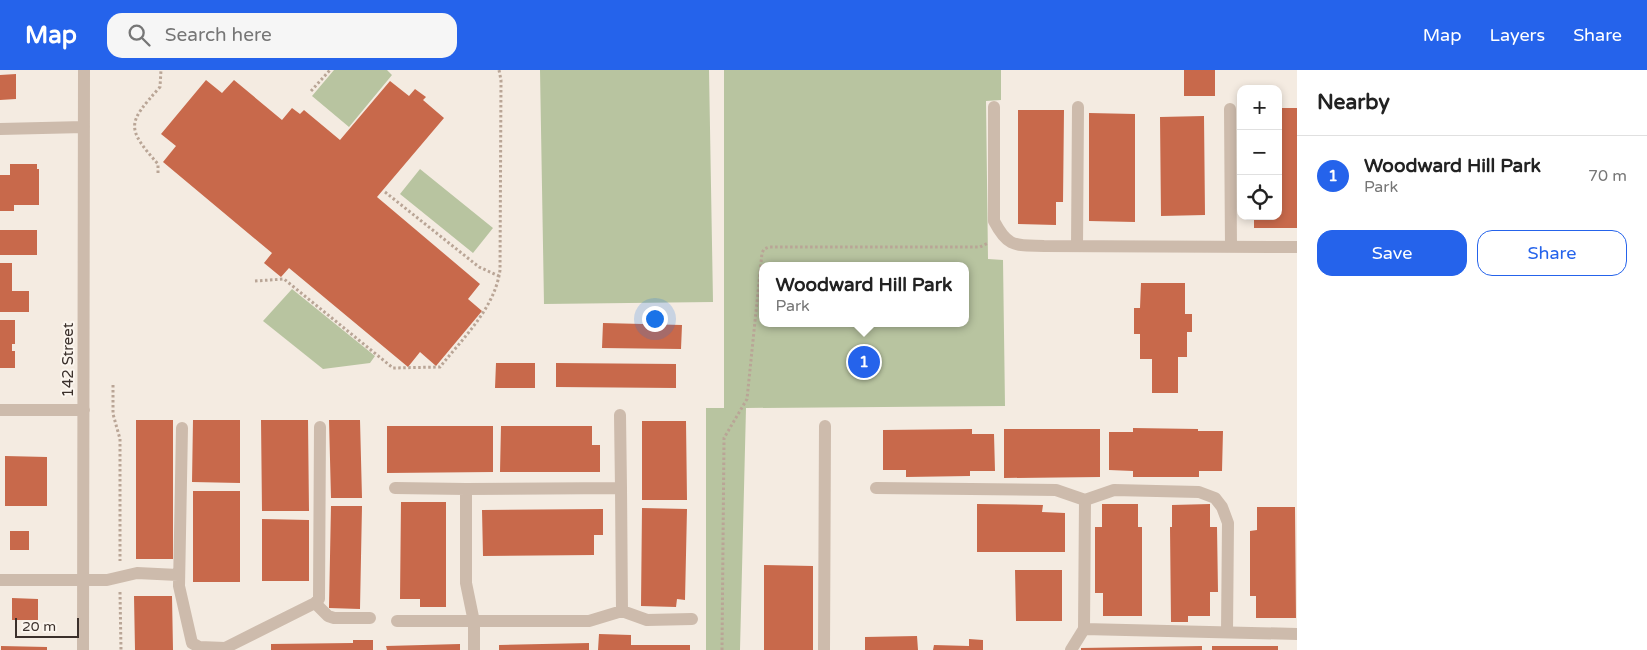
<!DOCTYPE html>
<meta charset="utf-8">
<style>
:root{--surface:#fff;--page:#f6f6f6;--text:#222;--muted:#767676;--line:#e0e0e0;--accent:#2563eb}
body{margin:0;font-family:"Varela Round",sans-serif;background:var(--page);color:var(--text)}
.controls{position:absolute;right:15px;top:15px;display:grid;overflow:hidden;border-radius:10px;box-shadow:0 2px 8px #0003}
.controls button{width:45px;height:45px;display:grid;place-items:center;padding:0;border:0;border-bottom:1px solid var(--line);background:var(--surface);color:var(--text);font:25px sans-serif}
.scale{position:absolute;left:15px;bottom:12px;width:64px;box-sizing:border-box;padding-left:5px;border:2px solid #3b302b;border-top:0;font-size:14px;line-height:18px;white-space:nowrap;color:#3b302b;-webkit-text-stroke:4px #fbf5ee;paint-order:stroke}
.you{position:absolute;left:654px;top:248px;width:18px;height:18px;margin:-12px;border:4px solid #fff;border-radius:50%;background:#1a73e8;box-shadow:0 0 0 8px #1a73e833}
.badge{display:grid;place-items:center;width:32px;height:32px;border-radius:50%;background:var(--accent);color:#fff;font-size:16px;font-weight:700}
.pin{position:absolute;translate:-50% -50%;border:2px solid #fff;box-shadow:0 1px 5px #0006}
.popup{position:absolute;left:759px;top:192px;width:210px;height:65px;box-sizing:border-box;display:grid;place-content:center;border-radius:10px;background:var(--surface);filter:drop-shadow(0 1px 4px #0005);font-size:16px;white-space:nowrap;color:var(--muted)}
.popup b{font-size:19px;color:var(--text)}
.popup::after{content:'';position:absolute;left:50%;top:100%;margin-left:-10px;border:10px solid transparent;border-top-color:var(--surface)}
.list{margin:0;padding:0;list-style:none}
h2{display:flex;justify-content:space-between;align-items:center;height:65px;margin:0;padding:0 20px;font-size:21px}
h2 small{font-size:16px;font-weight:400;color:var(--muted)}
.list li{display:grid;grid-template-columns:32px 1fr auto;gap:15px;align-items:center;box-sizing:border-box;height:80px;padding:0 20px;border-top:1px solid var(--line)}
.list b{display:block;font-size:19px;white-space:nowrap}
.list p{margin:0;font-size:16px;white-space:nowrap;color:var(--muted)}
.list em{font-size:16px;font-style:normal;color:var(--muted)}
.actions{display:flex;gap:10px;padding:15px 20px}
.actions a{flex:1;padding:11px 0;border:1px solid var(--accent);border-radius:15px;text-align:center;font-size:18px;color:var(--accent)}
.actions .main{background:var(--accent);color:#fff}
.icon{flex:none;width:28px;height:28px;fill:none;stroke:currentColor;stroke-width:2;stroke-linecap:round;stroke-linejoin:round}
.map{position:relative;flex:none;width:1297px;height:580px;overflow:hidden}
header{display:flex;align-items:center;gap:30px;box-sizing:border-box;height:70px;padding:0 25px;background:var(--accent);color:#fff}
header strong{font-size:24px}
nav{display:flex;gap:28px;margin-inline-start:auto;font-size:18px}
.search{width:350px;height:45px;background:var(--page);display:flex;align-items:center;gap:12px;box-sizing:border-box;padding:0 18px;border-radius:15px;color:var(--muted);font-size:19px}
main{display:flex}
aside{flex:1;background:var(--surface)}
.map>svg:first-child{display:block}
</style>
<header>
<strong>Map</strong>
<div class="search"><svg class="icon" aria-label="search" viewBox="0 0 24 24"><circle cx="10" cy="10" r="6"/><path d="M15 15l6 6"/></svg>Search here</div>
<nav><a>Map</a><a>Layers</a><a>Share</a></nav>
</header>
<main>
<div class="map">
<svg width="1297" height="580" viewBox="0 0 1297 580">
<rect width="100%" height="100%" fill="#f4ebe1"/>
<path fill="#b8c4a0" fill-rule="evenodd" d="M334 0H387L392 5 349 57 312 26Z
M540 0H709L713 232 544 234Z
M724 0H1001V30L986 31 988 189 1003 190 1005 336 746 338 740 580H706V338H724ZM763 196H965V253H763Z
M420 99 493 158 473 183 400 124Z
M292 219 375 286 370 293 323 299 263 251Z"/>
<path fill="#c8694b" d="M1184 0H1215V26H1184Z
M16 4V29L0 30V5Z
M206 10 222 23 234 10 282 50 292 38 300 44 304 40 340 70 390 11 409 26 415 19 426 27 423 30 444 48 377 127 480 214 468 229 482 241 436 296 420 282 408 297 289 198 281 207 264 193 272 183 163 92 176 76 161 64Z
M1278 38H1297V158H1254V146H1278Z
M1018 40H1064L1063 132H1056V155L1018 154Z
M1089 43 1135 44V152L1089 151Z
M1204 46 1205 145 1161 146 1160 47Z
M10 94H37V99H39V135H14V141H0V105H10Z
M0 160H37V185H0Z
M0 193H12V221H29V242H0Z
M1141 213H1185V244H1192V262H1187V287H1178V323H1152V289H1140V264H1134V238H1140Z
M0 250H15V274H12V281H15V298H0Z
M603 253 682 255 681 279 602 278Z
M496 293H535V318H495Z
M556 293 676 294V318L556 317Z
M136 350H173V489H136Z
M193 350H240V413L192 412Z
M261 350H308L309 441H262Z
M329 350H360L362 428H331Z
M642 351H686L687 430H642Z
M387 356H493V402L387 403Z
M501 356H592V375H600V402H500Z
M1133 358 1198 359V361H1223L1222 401H1199V407H1133V401L1109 400V362H1133Z
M972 359V364H994L995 401H970V406L906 407V400H883V360Z
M1004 359H1100V407L1004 408Z
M5 386 47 387V436H5Z
M193 421H240V512H193Z
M401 432H446V537H420V529H400Z
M977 434 1043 435 1042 442 1065 443V482H977Z
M1102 434H1138V457H1142V546H1103V523H1095V457H1102Z
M1210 434V457H1217L1218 522H1210V546H1188V552H1171L1170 457H1172V435Z
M331 436H362L360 539 329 538Z
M1257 437H1295L1296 548H1256V526H1250V461L1257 460Z
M642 438 687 439 685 530 677 529 676 537 641 536Z
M603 439V465H594V485L483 486 482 440Z
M262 449 309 450V511H262Z
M10 461H29V480H10Z
M764 495 813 496V580H764Z
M1015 500H1062V551H1016Z
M134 526H172L173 580H135Z
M12 528 38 529V550H12Z
M599 564 631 565V575H690V580H598Z
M917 566 918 580H865V567Z
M969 569 983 570V580H933L934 575 969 576Z
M353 570H373V580H271V574L353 573Z
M589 573V580H499V575Z
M460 574V580H387L386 576Z
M1 576 47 577V580H1Z
M1202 576V580H1081V578Z
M1212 576H1278V580H1212Z"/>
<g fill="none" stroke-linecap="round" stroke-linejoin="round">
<path stroke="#b9a596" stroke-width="3" stroke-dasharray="2.5 2.5" stroke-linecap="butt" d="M311 21 330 0
M158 103V94C125 57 128 53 160 17L161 0
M385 122 479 197 499 206
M255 211 284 209 393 298 440 297C463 268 495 238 500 200L501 10 499 0
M113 315V344L120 369V491
M120 522 121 580
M722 580 724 368 747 329 762 183 764 179 769 177H980L988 173"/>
<path stroke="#cdbbac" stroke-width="12" d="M994 37V151C1008 178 1015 175 1044 176L1297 177
M1230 39 1231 177
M0 59 84 57
M1077 176 1078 37
M0 340H84
M620 345 621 418
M182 358 179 516 192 573 199 577 225 578 315 533 319 529 320 357
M395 418 466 419
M876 418 1056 420 1085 430 1114 420 1199 422 1215 428 1222 437 1228 453 1227 562
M0 510H107L137 503 178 505
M315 533 328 546 334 548H370
M622 541 647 550 692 549
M397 551H589L622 541 621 418 466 419V513L474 552V580
M1084 559 1297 564
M83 580 84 0
M824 580 825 356
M1071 580 1084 559 1085 430"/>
</g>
<g text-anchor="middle" stroke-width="4" stroke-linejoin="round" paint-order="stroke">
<g font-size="15" fill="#3b302b" stroke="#fbf5ee">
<text transform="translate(68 290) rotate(-90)" y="5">142 Street</text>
</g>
</g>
</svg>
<div class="controls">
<button>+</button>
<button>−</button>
<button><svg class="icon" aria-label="locate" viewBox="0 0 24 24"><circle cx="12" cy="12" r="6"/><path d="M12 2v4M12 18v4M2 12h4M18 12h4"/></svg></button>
</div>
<div class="scale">20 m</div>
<div class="you"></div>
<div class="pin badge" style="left:864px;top:292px">1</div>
<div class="popup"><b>Woodward Hill Park</b>Park</div>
</div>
<aside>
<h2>Nearby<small></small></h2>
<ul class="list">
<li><span class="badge">1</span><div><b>Woodward Hill Park</b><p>Park</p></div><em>70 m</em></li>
</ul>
<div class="actions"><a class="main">Save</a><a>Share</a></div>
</aside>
</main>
